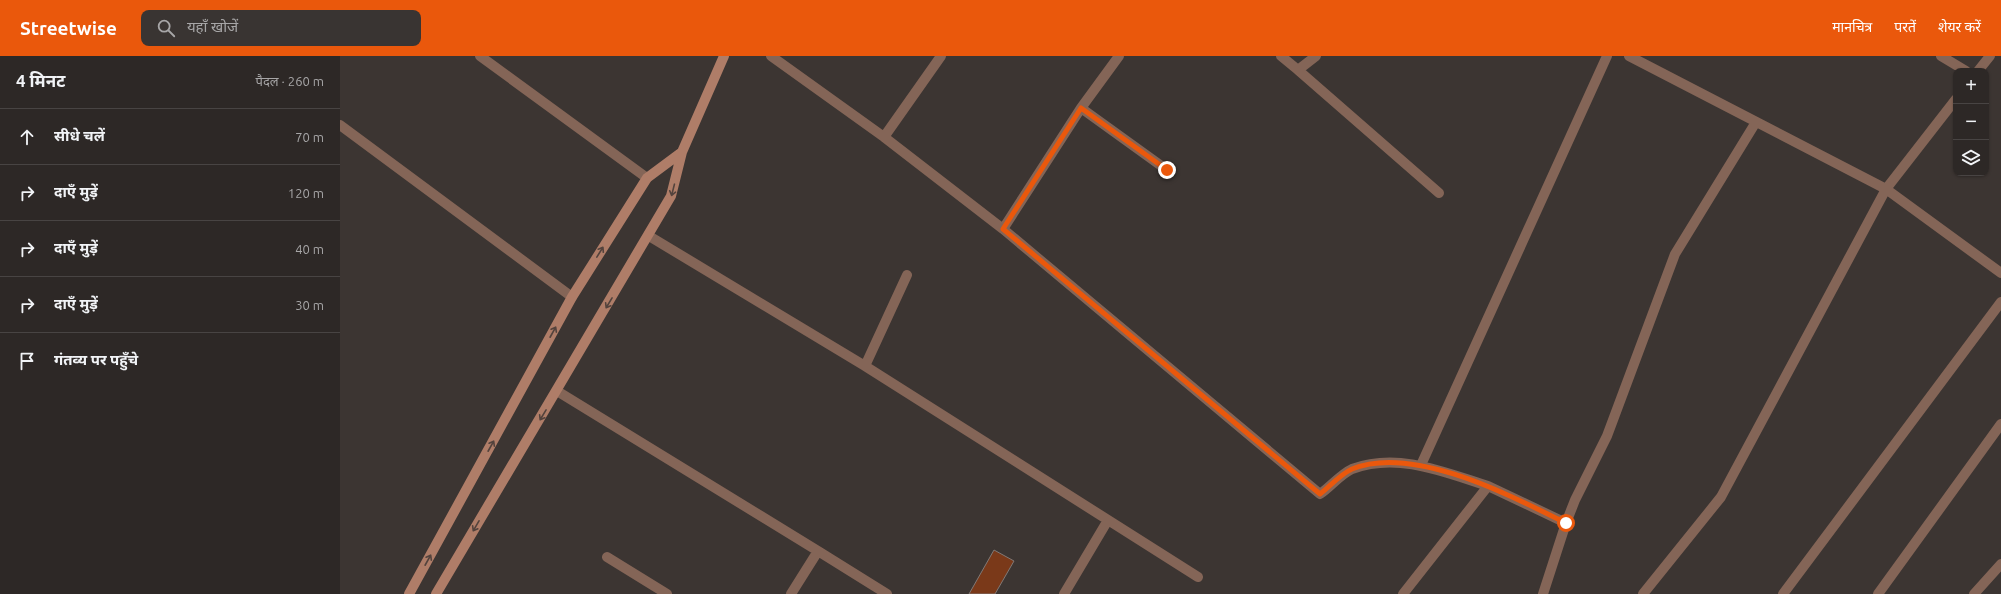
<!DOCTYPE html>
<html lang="hi">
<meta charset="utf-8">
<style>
:root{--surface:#2d2826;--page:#393432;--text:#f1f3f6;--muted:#a7a6a7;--line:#484443;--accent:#ea580c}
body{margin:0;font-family:Ubuntu,"Noto Sans Devanagari",sans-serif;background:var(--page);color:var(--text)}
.controls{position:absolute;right:12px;top:12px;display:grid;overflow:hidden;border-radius:8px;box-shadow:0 1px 3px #0004}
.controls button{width:36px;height:36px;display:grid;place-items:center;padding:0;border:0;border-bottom:1px solid var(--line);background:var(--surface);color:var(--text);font:20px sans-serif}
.stop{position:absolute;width:12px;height:12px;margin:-9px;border:3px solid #ea580c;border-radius:50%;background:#fff}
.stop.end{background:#ea580c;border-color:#fff;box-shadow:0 1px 4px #0008}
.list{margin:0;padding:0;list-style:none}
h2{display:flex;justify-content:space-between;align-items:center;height:52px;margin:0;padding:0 16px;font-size:17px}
h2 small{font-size:13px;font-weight:400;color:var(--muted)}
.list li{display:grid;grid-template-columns:26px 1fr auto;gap:12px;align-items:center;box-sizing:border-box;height:56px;padding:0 16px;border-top:1px solid var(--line)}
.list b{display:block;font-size:15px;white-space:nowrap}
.list em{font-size:13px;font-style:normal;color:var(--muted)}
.icon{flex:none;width:22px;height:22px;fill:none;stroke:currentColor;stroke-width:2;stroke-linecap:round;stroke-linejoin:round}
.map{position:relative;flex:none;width:1661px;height:538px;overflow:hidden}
header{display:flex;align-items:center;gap:24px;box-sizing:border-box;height:56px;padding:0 20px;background:var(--accent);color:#fff}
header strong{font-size:19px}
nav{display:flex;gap:22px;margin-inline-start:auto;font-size:14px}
.search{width:280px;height:36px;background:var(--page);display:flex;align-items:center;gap:10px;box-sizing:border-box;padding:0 14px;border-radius:8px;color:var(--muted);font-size:15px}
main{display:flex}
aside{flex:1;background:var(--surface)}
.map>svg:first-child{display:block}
</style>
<header>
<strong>Streetwise</strong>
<div class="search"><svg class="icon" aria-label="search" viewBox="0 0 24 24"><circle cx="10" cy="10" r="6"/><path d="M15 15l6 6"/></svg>यहाँ खोजें</div>
<nav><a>मानचित्र</a><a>परतें</a><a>शेयर करें</a></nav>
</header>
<main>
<aside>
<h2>4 मिनट<small>पैदल · 260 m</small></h2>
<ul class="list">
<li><svg class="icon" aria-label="ahead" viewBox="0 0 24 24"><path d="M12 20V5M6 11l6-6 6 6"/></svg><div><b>सीधे चलें</b></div><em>70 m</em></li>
<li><svg class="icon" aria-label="right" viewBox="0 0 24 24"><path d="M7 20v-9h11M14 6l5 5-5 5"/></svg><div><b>दाएँ मुड़ें</b></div><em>120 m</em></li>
<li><svg class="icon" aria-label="right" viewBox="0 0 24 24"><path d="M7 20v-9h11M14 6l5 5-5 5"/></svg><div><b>दाएँ मुड़ें</b></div><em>40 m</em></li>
<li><svg class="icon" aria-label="right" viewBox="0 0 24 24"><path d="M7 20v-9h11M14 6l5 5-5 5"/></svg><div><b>दाएँ मुड़ें</b></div><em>30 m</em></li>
<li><svg class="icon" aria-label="arrive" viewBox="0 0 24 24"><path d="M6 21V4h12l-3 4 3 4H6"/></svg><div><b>गंतव्य पर पहुँचे</b></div></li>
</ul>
</aside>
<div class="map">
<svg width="1661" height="538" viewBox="0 0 1661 538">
<rect width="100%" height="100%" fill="#3c3532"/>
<path fill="#7a3919" stroke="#817976" d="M654 494 674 505 655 538H629Z"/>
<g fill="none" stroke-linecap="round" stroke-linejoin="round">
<path stroke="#846557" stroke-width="10" d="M140 0 307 122
M431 0 544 81 663 173 980 438C990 431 1001 418 1012 413 1058 396 1104 416 1148 430
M941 0 958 14 976 0
M1289 0 1546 133 1381 441 1303 538
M1601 0 1626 15
M958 14 1099 137
M1638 15 1650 0
M1616 43 1546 133 1661 217
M741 52 827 114
M0 69 232 241
M544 81 601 0
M663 173 741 52 779 0
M309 180 525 310 858 521
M525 310 567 219
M217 335 478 495 451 538
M1081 409 1267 0
M478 495 547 538
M267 501 327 538
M724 538 768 464
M1063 538 1148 430 1226 467
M1203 538 1226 467 1235 444 1267 380 1335 198 1416 66
M1443 538 1661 246
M1538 538 1661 368
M1634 538 1661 508"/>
<path stroke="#af7d68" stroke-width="10" d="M69 538 232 241 307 122 342 96
M96 538 331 140 342 96 384 0"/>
</g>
<defs><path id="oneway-shaft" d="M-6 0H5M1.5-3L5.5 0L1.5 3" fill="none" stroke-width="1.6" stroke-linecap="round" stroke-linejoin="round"/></defs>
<g stroke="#53433d">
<use href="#oneway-shaft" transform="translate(333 134) rotate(104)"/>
<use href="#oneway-shaft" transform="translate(260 196) rotate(-58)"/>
<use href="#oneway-shaft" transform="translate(269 247) rotate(121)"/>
<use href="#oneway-shaft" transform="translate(213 276) rotate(-61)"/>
<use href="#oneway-shaft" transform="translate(203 359) rotate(121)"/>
<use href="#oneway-shaft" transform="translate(151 390) rotate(-61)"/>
<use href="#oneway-shaft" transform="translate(136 470) rotate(120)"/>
<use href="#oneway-shaft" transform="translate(88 504) rotate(-61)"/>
</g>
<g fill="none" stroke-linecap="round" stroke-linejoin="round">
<path stroke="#ea580c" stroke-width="5" d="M827 114 741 52 663 173 980 438C990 430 1001 418 1012 413 1073 388 1171 440 1226 467"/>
</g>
</svg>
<div class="controls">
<button>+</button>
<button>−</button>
<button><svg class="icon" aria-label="layers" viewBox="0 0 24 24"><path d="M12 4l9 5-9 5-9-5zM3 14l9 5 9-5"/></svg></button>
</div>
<div class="stop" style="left:1226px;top:467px"></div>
<div class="stop end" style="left:827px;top:114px"></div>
</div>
</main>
